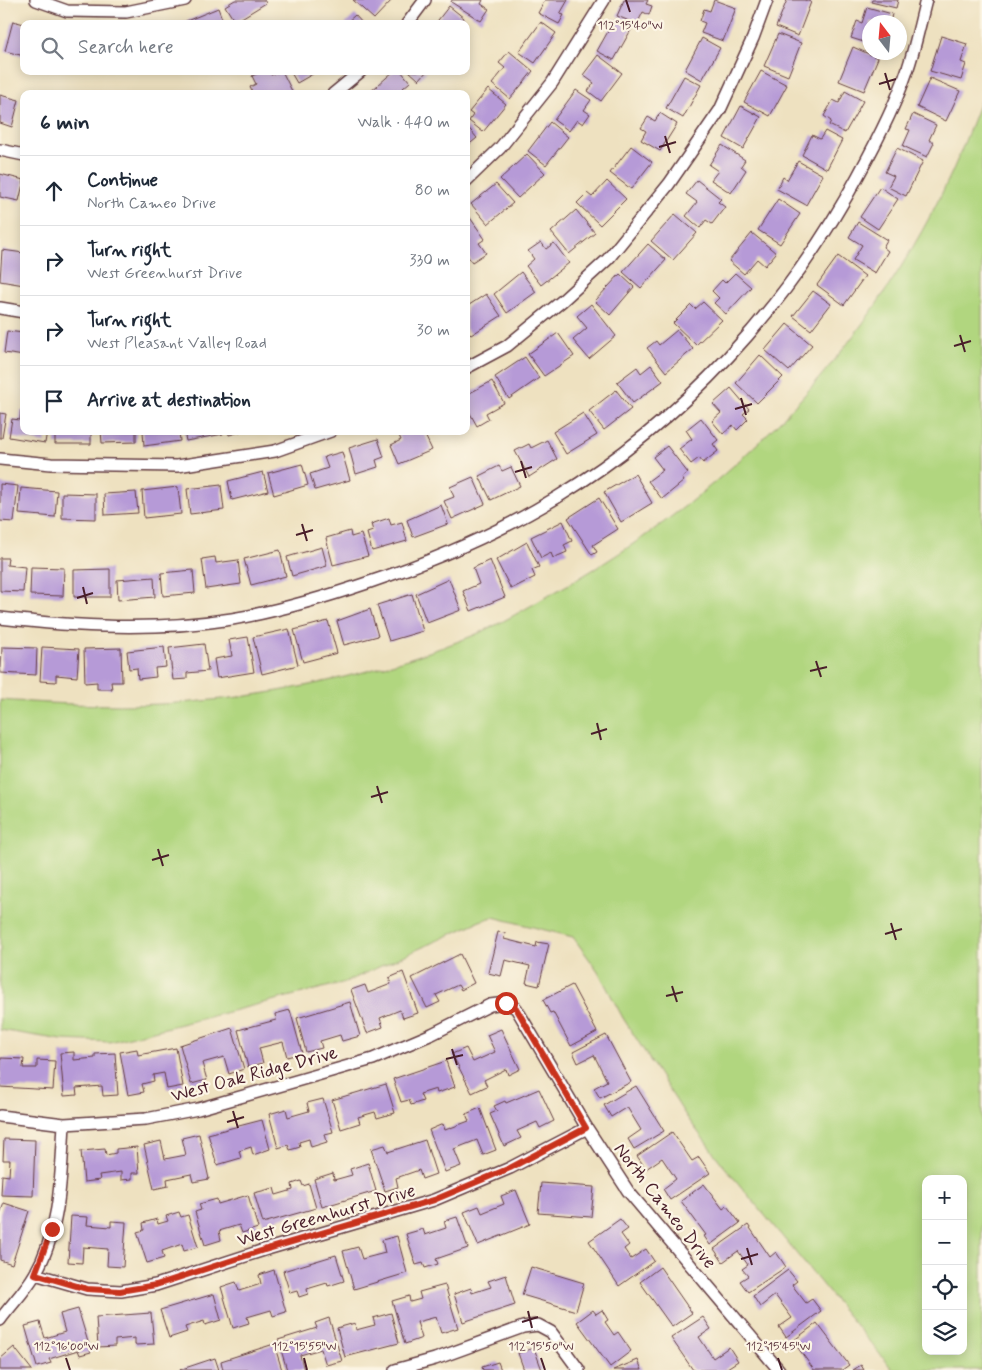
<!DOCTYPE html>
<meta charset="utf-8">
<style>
:root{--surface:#fff;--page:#f6f6f7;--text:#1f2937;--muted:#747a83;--line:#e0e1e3}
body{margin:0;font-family:Mynerve,sans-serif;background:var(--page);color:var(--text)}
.controls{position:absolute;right:15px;bottom:15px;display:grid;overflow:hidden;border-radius:10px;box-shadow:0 2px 12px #0003}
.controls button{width:45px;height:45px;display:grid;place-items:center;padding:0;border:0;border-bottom:1px solid var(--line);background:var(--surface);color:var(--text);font:25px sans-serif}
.compass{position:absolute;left:862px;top:15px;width:45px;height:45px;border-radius:50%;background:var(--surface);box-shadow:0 2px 12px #0003;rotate:344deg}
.stop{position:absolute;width:15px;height:15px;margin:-11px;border:4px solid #c8321e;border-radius:50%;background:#fff}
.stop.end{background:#c8321e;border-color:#fff;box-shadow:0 1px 5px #0008}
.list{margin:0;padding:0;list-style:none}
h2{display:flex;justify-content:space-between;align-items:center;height:65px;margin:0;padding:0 20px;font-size:21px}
h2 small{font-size:16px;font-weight:400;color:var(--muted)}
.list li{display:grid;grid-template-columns:32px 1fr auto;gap:15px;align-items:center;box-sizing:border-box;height:70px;padding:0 20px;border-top:1px solid var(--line)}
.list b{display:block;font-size:19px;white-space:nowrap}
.list p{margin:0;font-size:16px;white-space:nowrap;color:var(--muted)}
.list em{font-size:16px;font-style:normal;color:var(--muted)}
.icon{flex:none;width:28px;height:28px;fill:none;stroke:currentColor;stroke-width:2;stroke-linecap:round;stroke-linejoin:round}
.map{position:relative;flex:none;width:982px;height:1370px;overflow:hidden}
.search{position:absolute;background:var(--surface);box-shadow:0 2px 12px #0003;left:20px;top:20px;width:450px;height:55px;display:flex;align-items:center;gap:12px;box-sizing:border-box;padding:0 18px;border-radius:10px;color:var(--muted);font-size:19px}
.panel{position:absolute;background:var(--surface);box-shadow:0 2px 12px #0003;left:20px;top:90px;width:450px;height:345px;border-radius:10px}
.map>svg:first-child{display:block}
</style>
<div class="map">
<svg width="982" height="1370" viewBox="0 0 982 1370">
<rect width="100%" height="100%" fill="#fcf5e5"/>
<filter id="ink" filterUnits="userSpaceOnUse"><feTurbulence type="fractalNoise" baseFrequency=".02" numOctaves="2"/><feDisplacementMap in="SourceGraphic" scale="10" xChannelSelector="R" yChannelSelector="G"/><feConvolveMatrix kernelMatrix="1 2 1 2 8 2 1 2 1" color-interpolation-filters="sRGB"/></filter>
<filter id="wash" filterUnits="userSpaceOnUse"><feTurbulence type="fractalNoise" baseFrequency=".0096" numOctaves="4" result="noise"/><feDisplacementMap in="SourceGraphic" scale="20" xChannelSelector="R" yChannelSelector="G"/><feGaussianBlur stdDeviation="1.12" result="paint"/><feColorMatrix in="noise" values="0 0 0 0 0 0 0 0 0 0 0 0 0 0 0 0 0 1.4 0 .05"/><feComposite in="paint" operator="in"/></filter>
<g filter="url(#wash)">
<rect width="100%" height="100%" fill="#eee1c0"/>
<path fill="#b1d67f" stroke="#7e7a55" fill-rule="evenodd" d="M982 97V1370H893L723 1165 686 1116 623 1018 598 971 573 937 493 917 480 921 346 982 110 1042 62 1040 0 1030V700C71 705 141 708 212 700 298 692 392 668 472 636 501 624 528 607 555 592 676 525 781 435 863 323 897 277 928 224 952 172 963 148 972 122 982 97ZM926 1179H963V1351H926Z"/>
<g id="blocks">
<path fill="#b69ad7" d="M235 0H264L266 3 235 22 225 6Z
M353 0H392L374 19Z
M452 0H483L481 4 489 9 481 21 451 2Z
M545 0H568L560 14 564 15 559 24 538 13Z
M624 0H648L646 4 652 6 649 15 643 12 637 24 617 16Z
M714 0 736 8 723 41 701 33 705 23 700 21 704 9 710 11Z
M787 0H804L811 2 798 36 776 27Z
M872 0H898L896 8 871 2Z
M449 6 464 18 460 24H435Z
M867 7 892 14 890 22H870V44L851 38 857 21 862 23Z
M218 8 224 24H185L184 22Z
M355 15 363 24H345Z
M615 19 632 28 614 60 597 51Z
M13 21 24 24V56L5 51Z
M541 22 556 33 535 63 519 52Z
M778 34 801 43 788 76 764 66Z
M941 36 967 44 961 62 966 64 961 80 930 71Z
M702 38 720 48 702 80 685 70Z
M853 47 878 58 864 91 839 81Z
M509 51 533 71 510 99 492 84 505 68 499 63Z
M598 55 622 73 601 101 588 91 594 83 583 75Z
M263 71H270L271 75 282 71 292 91 287 94H253L250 87 256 84 252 76Z
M290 71H318L297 83Z
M394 71H401L410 82 403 88 408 94H371L370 92Z
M409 71H427L419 80Z
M761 71 787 85 770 116 744 102Z
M684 76 701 85 683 118 666 108Z
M930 78 960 91 946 121 917 107Z
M488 89 506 104 483 132 469 121 473 115 469 112Z
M576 90 591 100 584 110 590 114 583 124 577 120 569 131 554 120Z
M845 91 863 101 845 133 829 125 831 121 824 116 833 100 839 103Z
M0 95 19 100 12 127 0 123Z
M741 106 761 117 743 149 724 138Z
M660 113 677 124 660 151 641 140 646 131 641 128 648 117 655 121Z
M913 114 936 125 929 140 934 143 927 157 903 146 910 130 906 129Z
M550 122 568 137 546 165 528 151Z
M466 125 477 138 466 147Z
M825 131 842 140 827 169 802 155 812 135 820 139Z
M722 145 745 160 741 166 746 170 731 193 711 180 718 171 709 165Z
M631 146 652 162 631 189 610 173Z
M897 148 923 161 906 196 888 187 894 176 885 172Z
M527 154 545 173 518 198 500 179Z
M798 161 823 175 806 205 777 189 783 177 787 180Z
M0 174 24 180 19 201 0 197Z
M697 180 721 199 718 202 725 207 712 224 706 220 700 228 686 216 697 202 686 194Z
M607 181 626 199 600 225 577 203 587 193 592 197Z
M496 184 513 203 488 224 471 204Z
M880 187 898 199 878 229 860 217Z
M778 199 800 214 780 244 758 230Z
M576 210 595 233 569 254 551 232Z
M466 212 485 239 479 243 486 253 472 262 466 254Z
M675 214 697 233 673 260 651 241Z
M858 222 887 240 883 247 888 251 875 273 853 260 862 245 849 237Z
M752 233 776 253 765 266 757 259 744 274 729 261Z
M541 242 546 249 554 243 569 263 541 285 526 266 534 259 528 251Z
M648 244 666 260 641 288 623 272Z
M2 250 24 253V285L0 281Z
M838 256 865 276 844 305 817 285Z
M521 272 536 292 507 313 494 294Z
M735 273 751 287 726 314 714 303 719 298 712 291 722 280 725 283Z
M620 274 634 287 610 315 595 301Z
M813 291 831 304 811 330 793 316Z
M486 294 501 316 471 335 466 329V307Z
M703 302 722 320 696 345 673 323 691 305 695 309Z
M591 304 616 336 589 359 573 340 587 328 577 316Z
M787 324 812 345 789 371 765 350Z
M677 330 693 349 666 372 647 348 656 341 659 345Z
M7 331 24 333V356L4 353Z
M558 333 574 356 544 376 528 354Z
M760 355 783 377 757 403 736 383Z
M525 357 539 378 509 399 495 377Z
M651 365 663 381 633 403 617 382 637 367 641 373Z
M492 381 504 403 486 413 489 419 477 426 466 406V395Z
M731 388 749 409 743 414 748 419 737 430 733 425 723 434 712 421 721 413 713 404Z
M616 390 631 409 604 430 589 411Z
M21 410 24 411V431H47L45 443 9 437 12 419 20 420Z
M0 413 6 414 2 438H0Z
M583 413 597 435 566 454 553 432Z
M701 418 718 440 713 444 718 451 703 463 699 458 691 464 679 449 692 439 686 430Z
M55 431H91V444H55Z
M101 431H136V442L102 443Z
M143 431H179L180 441 144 446Z
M184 431H223V434L186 441Z
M228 431H240V432L229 435Z
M397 431H423L432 450 399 464 391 445 401 440Z
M378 439 384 457 376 460 378 467 356 474 349 448Z
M547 440 557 459 529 477 515 451 529 444 531 448Z
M667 446 688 473 682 478 684 481 662 499 648 481 663 470 653 457Z
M342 452 350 480 315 490 310 474 328 468 324 457Z
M302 464 308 485 274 495 268 473Z
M499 466 502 471 511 467 520 486 491 500 479 476Z
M263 472 268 491 232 500 228 481Z
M635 474 652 503 621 522 604 492Z
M473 477 485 504 452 519 444 501 454 497 450 487Z
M0 484 18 486 14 522 0 521Z
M221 485 224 510 190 514 187 489Z
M178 487 181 514 144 518 142 491Z
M21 488 57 491 55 517 19 514Z
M136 492 138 513 105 515 104 494Z
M62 493 96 494V519L62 518Z
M599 498 618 529 593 545 597 552 592 555 568 518Z
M441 505 448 524 413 537 407 520Z
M389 518 391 525 402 522 407 541 372 551 367 533 373 531 371 524Z
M563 521 572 541 564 545 567 552 553 558 551 553 541 558 531 537Z
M350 531 351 537 361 534 368 556 333 565 326 538Z
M527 542 539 567 532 570 535 577 511 589 496 560Z
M322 547 327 566 292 576 287 557Z
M280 550 286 576 251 585 244 559Z
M215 557 216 563 238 560 241 584 206 589 202 559Z
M0 558H8L7 565 25 567 23 592 0 591Z
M490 560 505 597 471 611 463 591 479 584 473 568Z
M31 567 64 568 63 596 30 595Z
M110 569V597H74V570Z
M193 570 195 593 163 596 161 573Z
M154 577 155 597 118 600 117 580Z
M449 579 461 610 427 623 416 594Z
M412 594 423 631 389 641 377 605Z
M370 609 378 636 344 645 337 621Z
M328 621 337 653 303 662 294 630Z
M289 629 298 665 262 674 253 637Z
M248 637 254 672 217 678 214 659 232 656 229 640Z
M204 644 208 671 187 673V679L173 680 169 648Z
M2 647 37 648 36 675 1 673Z
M42 647 79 649 77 677 56 675V682L40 681Z
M164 647 166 667 155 668 156 677 138 679 137 668 129 669 127 651Z
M121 648 122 682H111L112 689H97V682L85 683 84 649Z
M498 932 505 933 504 939 536 947 537 942 549 944 539 986 526 983 530 966 505 960 501 976 488 973Z
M460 954 474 983 461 990 458 985 436 995 440 1002 427 1008 412 978Z
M403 972 418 1013 403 1018 400 1010 380 1018 383 1027 367 1033 351 990 365 985 368 993 391 984 389 978Z
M572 985 597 1032 571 1046 553 1012 550 1013 543 1000Z
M350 1002 360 1036 342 1041 340 1035 320 1041 322 1048 306 1052 297 1018Z
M290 1010 302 1053 287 1057 283 1042 259 1048 263 1063 248 1067 238 1030 276 1020 275 1014Z
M232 1028 244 1069 229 1074 224 1057 202 1063 207 1080 191 1084 180 1045Z
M501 1029 520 1069 508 1075 506 1069 484 1080 487 1086 472 1093 452 1054 466 1048 473 1062 495 1052 487 1035Z
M606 1035 631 1082 600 1098 594 1088 607 1081 594 1055 578 1063 573 1052Z
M176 1048 183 1086 167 1089 164 1073 153 1075 154 1081 142 1084 144 1092 128 1095 120 1052 137 1049 138 1055Z
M74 1052V1060L95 1058V1054L115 1053 118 1095 103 1096 102 1086 76 1088 77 1095 64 1096 60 1053Z
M1 1058 24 1059 23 1068H37V1060L55 1061 53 1090 0 1087Z
M446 1061 455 1087 437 1093 436 1089 420 1094 423 1101 411 1105 409 1100 401 1102 393 1079Z
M386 1084 395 1113 377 1118 375 1112 358 1117 360 1123 341 1129 332 1100Z
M636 1086 664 1131 634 1149 628 1139 641 1130 627 1107 611 1117 604 1105Z
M539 1089 554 1121 540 1128 537 1122 517 1131 521 1138 504 1146 490 1114 497 1111 494 1106 505 1101 506 1103Z
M323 1099 333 1132 325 1134 327 1142 311 1147 309 1139 299 1142 300 1147 290 1150 288 1145 278 1148 269 1114 286 1109 288 1117 309 1111 307 1103Z
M480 1108 496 1150 483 1155 477 1140 454 1149 461 1166 445 1172 429 1130 443 1124 445 1130 469 1121 466 1114Z
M262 1120 270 1149 253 1155 251 1147 239 1151 241 1158 217 1165 208 1134Z
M672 1132 692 1161 699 1157 710 1173 670 1200 663 1189 676 1179 662 1158 646 1169 637 1156Z
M199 1134 209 1179 193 1182 191 1174 167 1179 168 1186 154 1189 144 1145 161 1141 165 1159 186 1155 182 1138Z
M4 1139 35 1140 33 1196 1 1195 2 1175 9 1176 10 1160H3Z
M425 1140 436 1174 422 1179 419 1170 396 1178 398 1187 385 1191 371 1149 385 1145 388 1152Z
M137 1147 139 1173H132V1179L121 1180V1172L99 1175 100 1180 84 1182 81 1151 105 1149 106 1155 116 1153V1149Z
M368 1163 376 1191 322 1207 314 1179 333 1173 334 1180 352 1175 350 1169Z
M301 1181 303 1186 309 1184 316 1208 263 1223 254 1193 274 1188 276 1195 293 1190 292 1184Z
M541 1183 594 1187 591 1217 538 1213Z
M704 1184 723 1209 727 1206 740 1223 710 1245 704 1236 706 1235 681 1201Z
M516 1190 530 1224 478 1245 464 1212 479 1206 482 1213 504 1204 501 1196Z
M248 1195 258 1228 242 1233 239 1225 219 1231 221 1240 205 1245 195 1212 201 1210 199 1204 217 1199 218 1204Z
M4 1203 29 1211 12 1264 0 1260V1214Z
M179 1212 181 1217 188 1215 198 1247 184 1251 182 1244 162 1251 164 1258 147 1263 137 1232 144 1230 143 1223 157 1219 158 1224 168 1221 166 1216Z
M71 1216 88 1217 87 1225 111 1227V1221L126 1222 123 1267 107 1266 108 1249 83 1247 82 1263 68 1262Z
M457 1217 468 1248 436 1259 438 1264 425 1268 423 1263 416 1265 406 1234 423 1229 425 1235 446 1228 444 1221Z
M620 1219 628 1229 621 1234 629 1245 624 1249 631 1259 646 1249 654 1261 619 1286 589 1241Z
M748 1225 770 1257 776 1252 786 1267 748 1292 740 1281 748 1276 742 1269 748 1265 738 1251 723 1262 714 1249Z
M397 1236 407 1273 354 1289 343 1251 358 1247 362 1259 385 1253 382 1240Z
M336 1255 344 1281 328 1286 327 1283 307 1289 308 1294 299 1297 297 1291 290 1293 283 1271Z
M531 1267 584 1283 576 1311 522 1295Z
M660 1267 692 1313 672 1327 640 1282Z
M274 1270 286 1312 273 1316 271 1310 247 1317 249 1323 233 1328 221 1287 236 1282 239 1291 261 1284 259 1275Z
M788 1270 797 1281 792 1285 806 1303 812 1299 821 1311 786 1337 779 1327 792 1318 775 1295 760 1307 753 1296Z
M506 1275 515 1305 463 1322 454 1294 471 1288 472 1293 491 1287 488 1281Z
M445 1285 458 1328 441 1333 436 1317 417 1322 422 1338 405 1344 392 1301 409 1296 410 1302 421 1299 419 1292Z
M214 1294 221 1320 205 1325 204 1321 185 1327 187 1332 169 1338 160 1310Z
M78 1309 91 1352 80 1355 78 1350 49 1359 51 1363 37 1367 25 1326 40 1322 45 1338 65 1332 60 1314Z
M593 1310 596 1314 602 1310 608 1320 605 1322 614 1335 618 1332 631 1351 610 1367 577 1322Z
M151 1313 154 1344 135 1345V1338L115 1340V1346L98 1347 96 1317Z
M391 1313 399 1343 345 1357 337 1328 355 1323 356 1330 375 1325 373 1318Z
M703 1317 711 1329 699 1337 713 1358 729 1347 738 1361 724 1370H693L671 1338Z
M329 1318 342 1361 326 1365 321 1349 300 1355 304 1370H287L278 1340 317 1328 315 1323Z
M817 1323 849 1365 842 1370H814L793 1341Z
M274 1344 282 1370H223L221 1361Z
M14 1347 32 1370H0V1359Z
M534 1348 542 1370H524L518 1353Z
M215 1358 219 1370H179Z
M638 1360 642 1370H613Z
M498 1362 501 1370H483L482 1367Z
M861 1365 864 1370H853Z"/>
</g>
</g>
<g filter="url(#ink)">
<use href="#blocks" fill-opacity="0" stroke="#633c41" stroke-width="1"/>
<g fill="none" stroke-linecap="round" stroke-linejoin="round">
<g stroke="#633c41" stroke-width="14">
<path id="minor" d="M36 0 67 11 126 12 185 0
M407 24 425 0
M333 94 361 71
M0 150 24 155
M466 181 500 148 552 83 604 0
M0 308 24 312
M466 368 507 346 562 301 608 259 669 184 720 110 753 38 767 0
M0 459 51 464 177 466 275 451 331 431
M0 618C77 627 155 631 232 619 278 611 323 598 367 583 433 561 497 534 556 498 683 421 788 306 858 176 876 143 895 107 907 71 915 48 920 23 926 0
M0 1116 64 1124 146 1119 198 1109 373 1059 432 1034 490 1005 506 1003 516 1008 587 1128 628 1191 779 1370
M35 1274 87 1289 121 1291 156 1285 264 1250 434 1200 510 1168 587 1128
M0 1320C11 1305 26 1290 35 1274 61 1229 61 1174 64 1124
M395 1370 435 1359 523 1327 538 1325 551 1332 579 1370"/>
</g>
<use href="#minor" stroke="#fff" stroke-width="11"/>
</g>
</g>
<g fill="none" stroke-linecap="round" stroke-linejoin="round" filter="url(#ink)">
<path stroke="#c8321e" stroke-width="6" d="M52 1229 35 1274 87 1289 120 1291 156 1285 264 1250 434 1200 510 1168 586 1128 516 1008 506 1003"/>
</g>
<path fill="none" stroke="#4a1f2b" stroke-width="2" d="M626 0 630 12M885 73 890 90M879 84 896 79M665 136 670 153M659 147 676 142M960 335 965 352M954 346 971 341M741 398 746 415M735 409 752 404M521 461 526 478M515 472 532 467M302 524 307 541M296 535 313 530M83 587 87 604M77 598 93 593M816 661 821 677M810 671 827 667M597 723 601 740M591 734 607 729M377 786 382 803M371 797 388 792M158 849 163 866M152 860 169 855M891 923 896 940M885 934 902 929M672 986 677 1002M666 996 683 992M452 1049 457 1065M446 1059 463 1055M233 1111 238 1128M227 1122 244 1117M747 1248 752 1265M741 1259 758 1254M528 1311 532 1328M522 1322 538 1317M66 1358 70 1370M304 1358 307 1370M541 1358 545 1370M778 1358 782 1370"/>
<g text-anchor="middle" stroke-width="4.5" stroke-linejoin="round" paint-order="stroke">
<g font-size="19" fill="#4a1f2b" stroke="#fcf5e5">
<text transform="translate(254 1073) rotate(-15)" y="7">West Oak Ridge Drive</text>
<text transform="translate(666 1205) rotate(52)" y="7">North Cameo Drive</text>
<text transform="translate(326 1214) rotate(-16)" y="7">West Greenhurst Drive</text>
</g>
</g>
<g font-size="12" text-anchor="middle" fill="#4a1f2b" stroke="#fcf5e5" stroke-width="4.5" stroke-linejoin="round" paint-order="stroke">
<text x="630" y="29">112°15'40"W</text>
<text x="66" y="1350">112°16'00"W</text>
<text x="304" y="1350">112°15'55"W</text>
<text x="541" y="1350">112°15'50"W</text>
<text x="778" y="1350">112°15'45"W</text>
</g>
</svg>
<div class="controls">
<button>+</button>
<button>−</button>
<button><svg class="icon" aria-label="locate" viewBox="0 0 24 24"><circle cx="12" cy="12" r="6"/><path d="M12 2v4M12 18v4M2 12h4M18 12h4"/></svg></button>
<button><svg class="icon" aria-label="layers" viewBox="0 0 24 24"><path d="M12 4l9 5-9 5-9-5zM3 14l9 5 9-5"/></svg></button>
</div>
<svg class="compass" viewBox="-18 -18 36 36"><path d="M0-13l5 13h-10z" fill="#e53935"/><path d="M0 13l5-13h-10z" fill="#747a83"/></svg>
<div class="stop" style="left:506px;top:1003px"></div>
<div class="stop end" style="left:52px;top:1229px"></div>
<div class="search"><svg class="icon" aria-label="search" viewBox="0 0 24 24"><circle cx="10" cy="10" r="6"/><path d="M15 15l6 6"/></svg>Search here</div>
<section class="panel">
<h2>6 min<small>Walk · 440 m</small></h2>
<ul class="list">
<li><svg class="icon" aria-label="ahead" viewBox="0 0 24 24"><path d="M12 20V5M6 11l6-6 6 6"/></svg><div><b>Continue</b><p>North Cameo Drive</p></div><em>80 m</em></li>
<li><svg class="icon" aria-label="right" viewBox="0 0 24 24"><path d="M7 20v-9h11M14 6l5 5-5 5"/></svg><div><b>Turn right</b><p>West Greenhurst Drive</p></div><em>330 m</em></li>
<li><svg class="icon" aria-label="right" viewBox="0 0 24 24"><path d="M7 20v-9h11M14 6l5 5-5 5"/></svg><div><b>Turn right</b><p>West Pleasant Valley Road</p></div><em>30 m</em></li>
<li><svg class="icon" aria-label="arrive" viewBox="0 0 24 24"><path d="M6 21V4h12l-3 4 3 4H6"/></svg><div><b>Arrive at destination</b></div></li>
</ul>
</section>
</div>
